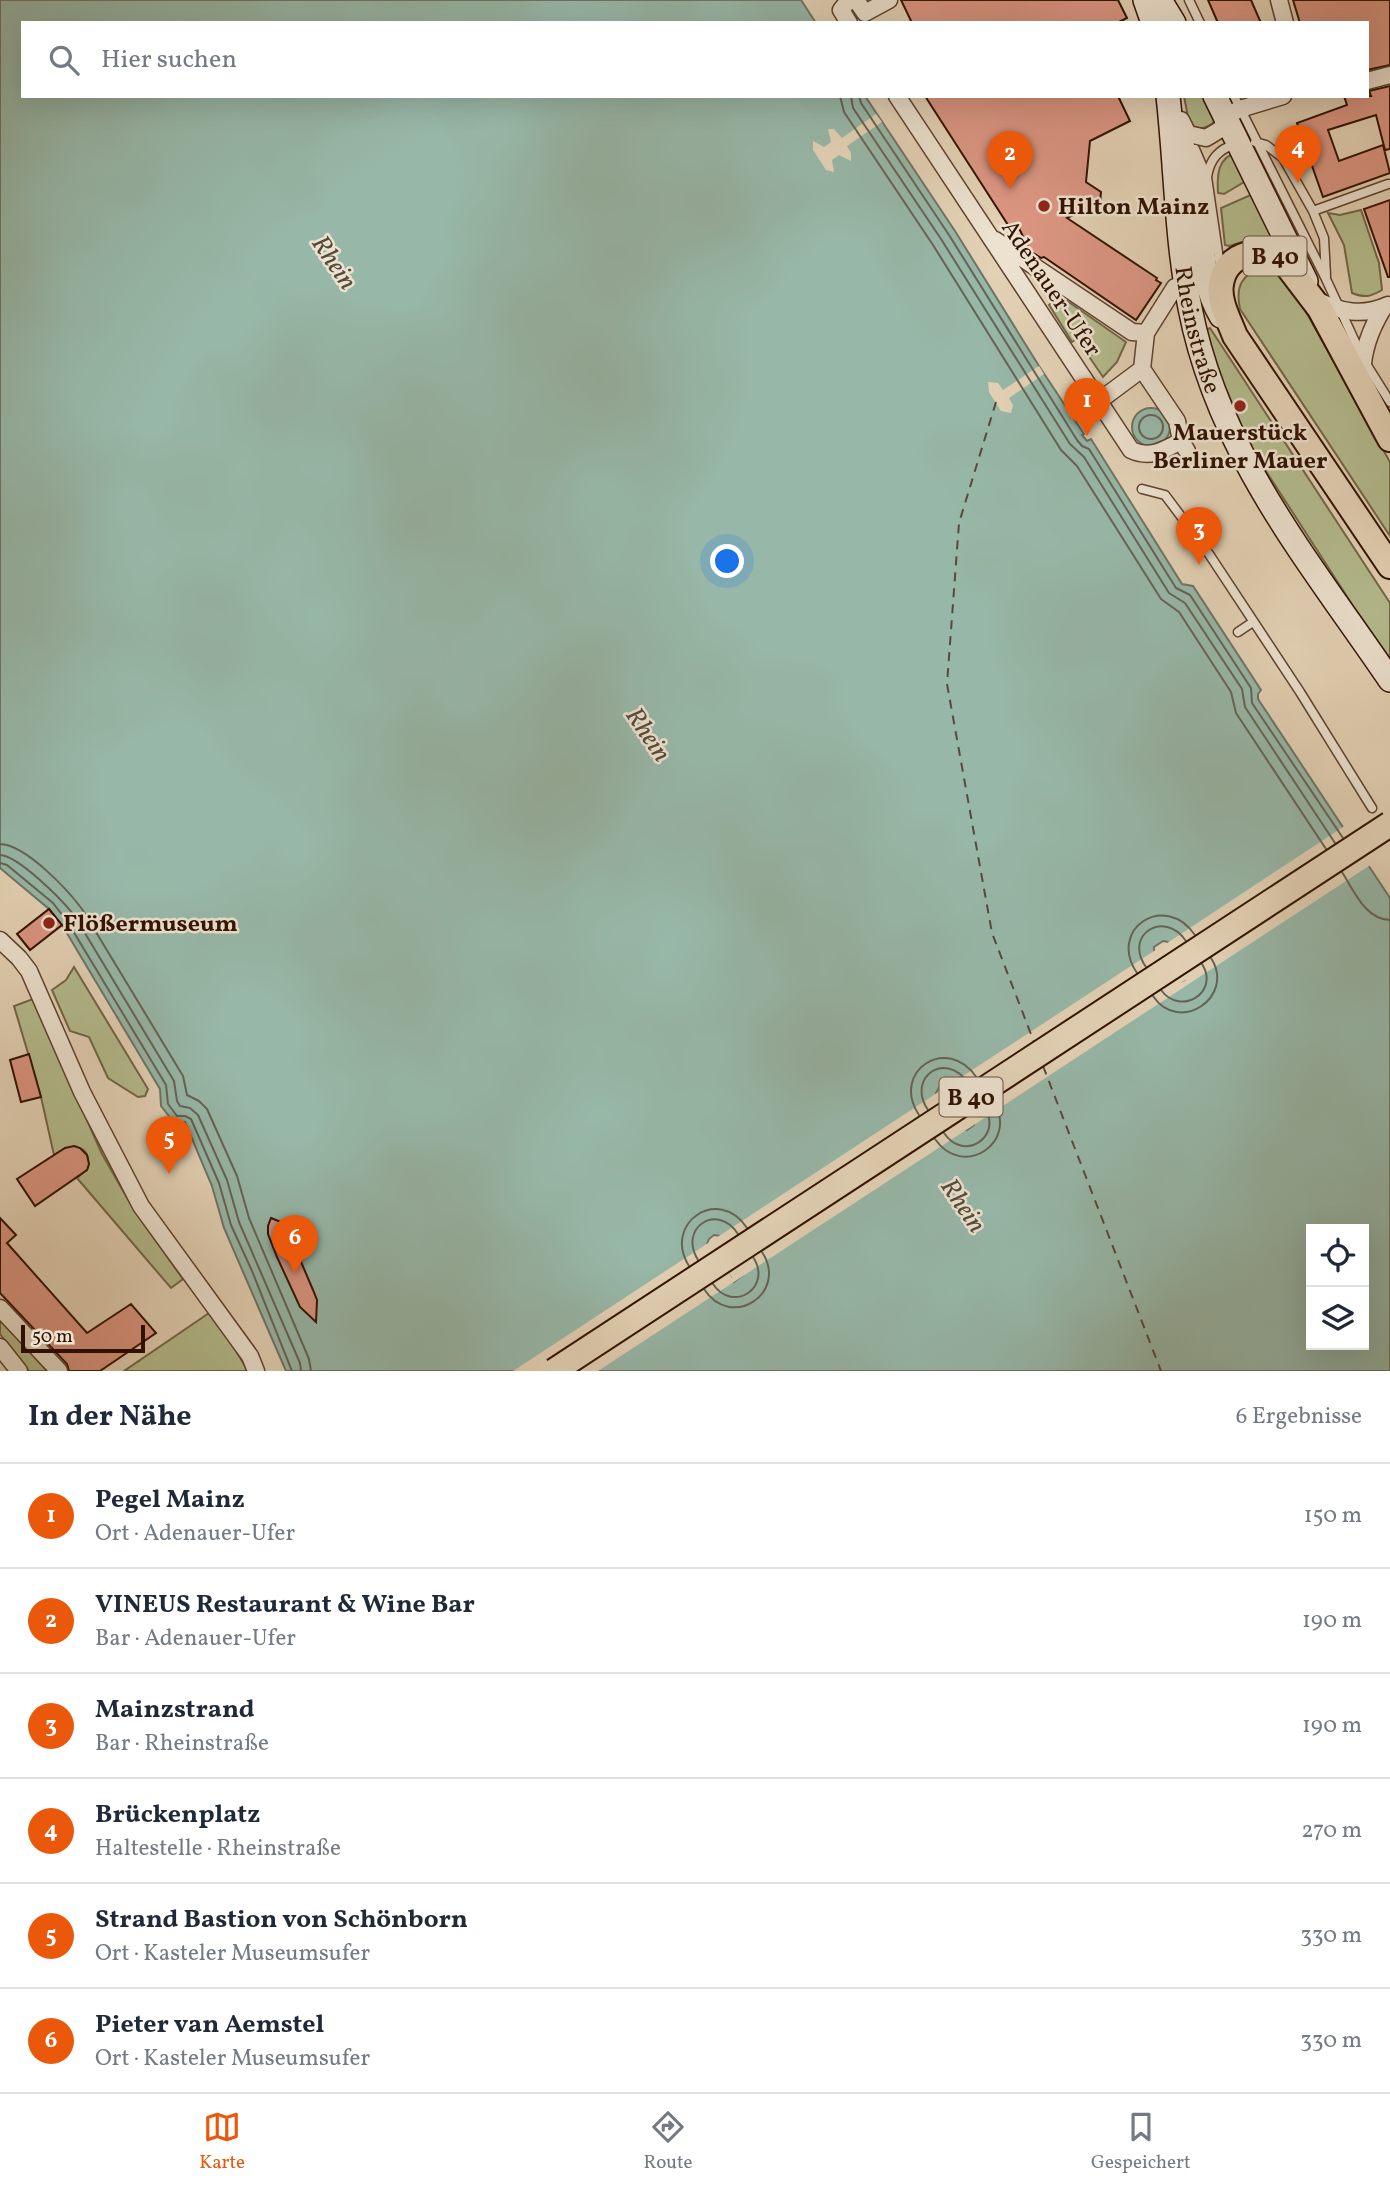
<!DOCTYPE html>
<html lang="de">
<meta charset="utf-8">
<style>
:root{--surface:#fff;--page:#f6f6f7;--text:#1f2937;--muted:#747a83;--line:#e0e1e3;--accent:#ea580c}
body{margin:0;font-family:Vollkorn,serif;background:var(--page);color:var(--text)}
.controls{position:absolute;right:21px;bottom:21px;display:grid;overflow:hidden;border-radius:0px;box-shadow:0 7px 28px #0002}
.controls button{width:63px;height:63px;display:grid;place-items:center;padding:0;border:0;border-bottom:2px solid var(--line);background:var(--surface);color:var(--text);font:35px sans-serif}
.scale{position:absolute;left:21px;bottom:18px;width:124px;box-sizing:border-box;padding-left:7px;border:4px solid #311101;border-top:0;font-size:19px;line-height:24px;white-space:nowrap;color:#311101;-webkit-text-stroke:5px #ede2d0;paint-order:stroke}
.you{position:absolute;left:728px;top:562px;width:24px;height:24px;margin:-18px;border:5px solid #fff;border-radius:50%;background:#1a73e8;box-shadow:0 0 0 10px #1a73e833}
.badge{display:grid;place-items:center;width:46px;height:46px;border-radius:50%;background:var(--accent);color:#fff;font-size:23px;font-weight:700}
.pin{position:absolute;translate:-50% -58px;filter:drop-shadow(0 2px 4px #0008)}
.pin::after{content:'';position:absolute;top:37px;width:24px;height:21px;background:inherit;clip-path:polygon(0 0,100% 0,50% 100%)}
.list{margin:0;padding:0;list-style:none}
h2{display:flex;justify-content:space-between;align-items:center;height:91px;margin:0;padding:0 28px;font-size:30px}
h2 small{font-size:23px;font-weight:400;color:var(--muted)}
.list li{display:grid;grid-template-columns:46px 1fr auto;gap:21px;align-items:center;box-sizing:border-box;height:105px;padding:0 28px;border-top:2px solid var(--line)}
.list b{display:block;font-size:26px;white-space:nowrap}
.list p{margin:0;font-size:23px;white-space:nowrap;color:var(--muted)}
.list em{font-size:23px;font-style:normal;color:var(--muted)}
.icon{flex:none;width:38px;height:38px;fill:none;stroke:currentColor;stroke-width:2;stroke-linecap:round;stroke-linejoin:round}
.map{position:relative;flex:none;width:1390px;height:1371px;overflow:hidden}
.search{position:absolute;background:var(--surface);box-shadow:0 7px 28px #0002;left:21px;right:21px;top:21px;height:77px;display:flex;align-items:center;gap:18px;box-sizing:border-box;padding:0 24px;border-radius:0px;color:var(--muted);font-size:26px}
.sheet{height:721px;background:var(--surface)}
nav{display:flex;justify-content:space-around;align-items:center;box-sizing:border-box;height:98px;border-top:2px solid var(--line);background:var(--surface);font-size:19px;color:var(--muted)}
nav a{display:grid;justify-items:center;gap:4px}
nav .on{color:var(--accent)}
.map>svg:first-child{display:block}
</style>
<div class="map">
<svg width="1390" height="1371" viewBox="0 0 1390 1371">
<rect width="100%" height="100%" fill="#e4d2b6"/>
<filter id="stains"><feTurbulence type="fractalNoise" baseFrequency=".00286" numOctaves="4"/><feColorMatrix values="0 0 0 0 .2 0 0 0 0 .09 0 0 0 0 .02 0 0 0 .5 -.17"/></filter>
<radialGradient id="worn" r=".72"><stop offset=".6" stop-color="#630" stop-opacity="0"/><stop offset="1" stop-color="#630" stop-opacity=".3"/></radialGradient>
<path fill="#b4bc8e" stroke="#726648" stroke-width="2" d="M1184 96H1202L1214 106 1215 121C1207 129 1199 131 1189 123Z
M1238 152 1249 179 1224 194 1218 193C1217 176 1217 157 1238 152Z
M1255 193 1281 242 1252 239 1229 246 1225 245 1221 208Z
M1361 210 1379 263 1382 290C1370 297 1365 298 1352 293L1344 245 1328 213 1340 215Z
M1264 267 1275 268 1287 278 1390 462V536L1240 309C1235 286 1242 274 1264 267Z
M1060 296 1126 342 1117 362 1103 377 1077 339 1072 342 1049 305Z
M1210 328 1390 603V663L1251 448 1222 380 1206 330Z
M74 967 148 1089 145 1096 138 1097 108 1078 89 1037 70 1031 52 990 66 980Z
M33 999 102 1154 134 1210 183 1279 171 1288 77 1178 88 1168C91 1141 70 1145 54 1155L41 1097 14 1006Z
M209 1313 230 1341 248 1371H124Z
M0 1317 47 1371H29L0 1334Z"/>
<path fill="#97b8a9" stroke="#6e7566" stroke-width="2" fill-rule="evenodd" d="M0 0H801L816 23H23V96H865L955 231 1039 366 1084 434 1082 435 1087 441 1091 439 1182 584 1193 586 1261 690 1258 694V699L1390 898V1371H286L224 1228 212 1186 185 1122 175 1124 161 1106 160 1089 62 925 49 909 0 868ZM1163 941 1168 942 1191 978 1177 986 1154 951V947ZM946 1084H950L974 1121V1125L967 1130H961L936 1093 940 1086ZM1311 1229H1364V1345H1311ZM714 1235 720 1236 743 1275 734 1282 707 1244 709 1239Z
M1132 427a19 19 0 1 1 38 0a19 19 0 1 1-38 0Z"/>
<path fill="#e4d2b6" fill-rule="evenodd" d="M876 114 882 122 847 146 851 153V161L839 155 832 160 834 172 826 170 813 150V141L824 147 831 142 828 129H834L842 138Z
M1039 366 1044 374 1009 398 1013 405 1011 413 1001 411 989 392 988 382 998 383 1003 390Z
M1346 825 1372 864 598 1371H513L940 1091 963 1127 968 1126 971 1122 946 1087 1157 949 1180 983 1185 981 1188 977 1164 945ZM717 1238 740 1273 738 1277 732 1278 710 1244Z"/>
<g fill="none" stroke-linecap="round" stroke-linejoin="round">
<path stroke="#646455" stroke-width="2" d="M840 96 844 112 933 245 1061 450 1077 466 1161 599 1179 612 1231 692 1236 713 1326 849
M851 96 853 108 941 239 1070 444 1084 457 1169 593 1185 603 1242 689 1245 707 1335 843
M859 96 861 103 949 235 1077 440 1082 446 1089 449 1176 588 1190 595 1251 688 1252 703 1343 838
M1139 427a12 12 0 1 1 24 0a12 12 0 1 1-24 0Z
M0 844C26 845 67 889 82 909L183 1076 187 1095 199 1101 207 1109 237 1176 249 1218 309 1359 311 1371
M0 855C19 856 62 900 74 915L174 1081 177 1101 180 1106 190 1108 198 1115 227 1180 239 1222 300 1363 301 1371
M0 863 7 865 53 903 67 921 166 1085 168 1104 177 1116H185L191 1119 219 1183 231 1225 252 1271 292 1371
M1342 872C1354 891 1365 919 1390 920
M1146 967C1123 935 1164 909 1186 941
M1137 973C1107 929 1165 891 1195 935
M1161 990C1181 1017 1220 992 1202 964
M1153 996C1179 1035 1236 997 1211 958
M928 1110C906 1077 946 1050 968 1083
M919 1115C890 1072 947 1033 977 1078
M944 1133C964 1163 1004 1136 984 1107
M935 1139C963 1180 1020 1142 993 1101
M698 1260C678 1228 717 1202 738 1234
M689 1266C662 1223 719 1185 747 1228
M713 1284C733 1314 773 1287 753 1257
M704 1289C731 1331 789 1293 762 1252"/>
<path stroke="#554b3c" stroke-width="2" stroke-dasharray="9 7" stroke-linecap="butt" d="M996 402 959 523 947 684 992 933 1034 1042
M1043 1066 1161 1371"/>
</g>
<path fill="#dc9683" stroke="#311101" stroke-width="2" d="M901 0H1118L1127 18 1117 23H912Z
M1208 0H1251L1261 23H1218Z
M1293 0H1390V65L1367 70V23H1300Z
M1390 86V149L1385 150 1376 115 1328 130 1339 161 1383 145 1390 173 1323 197 1297 123 1347 105 1344 96H1371L1369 91Z
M925 96H1118L1130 121 1090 141 1086 182 1101 192 1100 202 1067 218 1157 278 1156 280 1161 283 1136 320 1044 257 1041 258 1030 251 1017 224 1008 225Z
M1390 200V277H1388L1364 209Z
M49 909 62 925 30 950 17 934Z
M29 1054 41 1097 21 1102 10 1060Z
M74 1146 80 1148 87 1155 89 1164 87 1170 35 1206 17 1179 65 1148Z
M0 1218 16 1235 7 1243 87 1333 131 1304 156 1333 100 1371H69L67 1364 0 1293Z
M271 1218 281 1222 287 1229 313 1290 317 1300 316 1322 300 1307 277 1257 268 1234V1226Z"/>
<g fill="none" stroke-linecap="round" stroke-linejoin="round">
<g stroke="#5e412e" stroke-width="11">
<path id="lane" d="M1189 0 1200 23
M1234 96 1326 279 1363 359 1390 402
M1255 142 1266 145 1283 158 1313 211 1324 238 1326 276
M1195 149 1207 177 1220 266
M1207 177C1210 159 1218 150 1235 144
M1313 211 1388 184
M1142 489 1165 495 1207 551 1300 692 1372 808
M1238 632 1253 622"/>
</g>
<g stroke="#5e412e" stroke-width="19">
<path id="street" d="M856 0 865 13 889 0
M1279 0 1285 23
M849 23 841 10 849 0
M1367 81 1390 75
M897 96 1131 450C1150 459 1164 450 1181 441L1187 451
M1181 120 1188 134 1206 138 1221 129 1226 116 1240 109 1283 96
M995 240 1132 332 1146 333
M1316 300C1341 312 1362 317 1388 305
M1142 369 1177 421 1181 441
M1363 384C1360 356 1369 331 1384 307
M1099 401 1142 369 1146 333 1175 287
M0 940 19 958 29 971 82 1092 141 1206 250 1356 256 1371
M0 1308 59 1371
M0 1347 19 1371"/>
</g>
<g stroke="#311101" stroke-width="26">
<g id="secondary">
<path d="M1145 0 1153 23"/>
<path d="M1160 0 1174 23"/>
<path id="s1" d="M1168 96C1176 167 1176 238 1190 308 1218 453 1309 561 1390 680"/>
<path d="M1215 96 1306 281"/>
<path d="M1177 133C1188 157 1194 180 1198 206 1204 244 1200 281 1221 316"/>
</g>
</g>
<g stroke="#311101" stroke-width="28">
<path id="primary" d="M1390 439 1320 309 1285 263C1262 245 1226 252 1221 284 1218 301 1229 320 1235 336L1390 566"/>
</g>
<use href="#lane" stroke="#ede2d0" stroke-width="8"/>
<use href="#street" stroke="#ede2d0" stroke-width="16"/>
<use href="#secondary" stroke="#ede2d0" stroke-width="23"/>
<use href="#primary" stroke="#e4d2b6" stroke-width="24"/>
<g stroke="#311101" stroke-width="28" stroke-linecap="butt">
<path id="primary-bridge" d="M554 1371 1390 824"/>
</g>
<use href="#primary-bridge" stroke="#e4d2b6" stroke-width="24"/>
</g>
<g fill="#8f2418" stroke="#ede2d0" stroke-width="2.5">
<circle cx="1044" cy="206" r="7"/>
<circle cx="1240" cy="406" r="7"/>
<circle cx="49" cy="923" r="7"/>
</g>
<g text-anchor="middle" stroke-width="5" stroke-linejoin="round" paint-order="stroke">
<g fill="#ede2d0" stroke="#69503f" stroke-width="2">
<rect x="1243.5" y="236.5" width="63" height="39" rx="5"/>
<rect x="939.5" y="1077.5" width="63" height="39" rx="5"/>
</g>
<g font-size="23" font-weight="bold" fill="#311101">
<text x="1275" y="264">B 40</text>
<text x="971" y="1105">B 40</text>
</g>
<g font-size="24" font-weight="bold" fill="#311101" stroke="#ede2d0" text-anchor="start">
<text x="1058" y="214">Hilton Mainz</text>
<text x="1240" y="440" text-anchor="middle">Mauerstück<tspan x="1240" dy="28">Berliner Mauer</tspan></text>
<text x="63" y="931">Flößermuseum</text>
</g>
<g font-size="24" fill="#311101" stroke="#ede2d0">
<text transform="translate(1052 288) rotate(56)" y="8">Adenauer-Ufer</text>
<text dy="8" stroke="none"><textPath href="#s1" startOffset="236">Rheinstraße</textPath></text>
</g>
<g font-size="26" font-style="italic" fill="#554b3c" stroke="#ede2d0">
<text transform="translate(335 262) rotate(56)" y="9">Rhein</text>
<text transform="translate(649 734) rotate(56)" y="9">Rhein</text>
<text transform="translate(964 1205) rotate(56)" y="9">Rhein</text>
</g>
</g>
<rect width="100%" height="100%" filter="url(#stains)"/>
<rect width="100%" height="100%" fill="url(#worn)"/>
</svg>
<div class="controls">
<button><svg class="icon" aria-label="locate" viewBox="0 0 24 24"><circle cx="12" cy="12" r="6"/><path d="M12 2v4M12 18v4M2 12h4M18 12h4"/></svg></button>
<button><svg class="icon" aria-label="layers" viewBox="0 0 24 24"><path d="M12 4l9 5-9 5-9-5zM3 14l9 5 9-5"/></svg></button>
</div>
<div class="scale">50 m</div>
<div class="you"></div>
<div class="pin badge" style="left:1087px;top:436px">1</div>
<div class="pin badge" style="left:1010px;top:189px">2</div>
<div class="pin badge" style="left:1199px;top:565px">3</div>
<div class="pin badge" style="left:1298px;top:183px">4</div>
<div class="pin badge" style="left:169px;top:1174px">5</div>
<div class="pin badge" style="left:295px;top:1273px">6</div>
<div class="search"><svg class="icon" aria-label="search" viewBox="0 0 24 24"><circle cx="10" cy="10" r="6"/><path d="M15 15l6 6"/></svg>Hier suchen</div>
</div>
<section class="sheet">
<h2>In der Nähe<small>6 Ergebnisse</small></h2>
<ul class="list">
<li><span class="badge">1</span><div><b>Pegel Mainz</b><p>Ort · Adenauer-Ufer</p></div><em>150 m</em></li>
<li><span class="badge">2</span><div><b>VINEUS Restaurant &amp; Wine Bar</b><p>Bar · Adenauer-Ufer</p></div><em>190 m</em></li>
<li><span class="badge">3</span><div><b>Mainzstrand</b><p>Bar · Rheinstraße</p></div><em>190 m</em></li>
<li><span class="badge">4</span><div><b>Brückenplatz</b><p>Haltestelle · Rheinstraße</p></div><em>270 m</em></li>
<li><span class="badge">5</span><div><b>Strand Bastion von Schönborn</b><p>Ort · Kasteler Museumsufer</p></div><em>330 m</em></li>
<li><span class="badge">6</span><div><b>Pieter van Aemstel</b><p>Ort · Kasteler Museumsufer</p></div><em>330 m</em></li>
</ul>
</section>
<nav>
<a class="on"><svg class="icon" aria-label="map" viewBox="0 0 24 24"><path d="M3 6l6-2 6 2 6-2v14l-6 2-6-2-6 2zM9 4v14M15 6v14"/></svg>Karte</a>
<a><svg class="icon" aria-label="directions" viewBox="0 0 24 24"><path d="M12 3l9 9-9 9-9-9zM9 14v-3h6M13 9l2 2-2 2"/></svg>Route</a>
<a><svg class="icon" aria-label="saved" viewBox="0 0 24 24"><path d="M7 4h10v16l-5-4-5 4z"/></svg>Gespeichert</a>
</nav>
